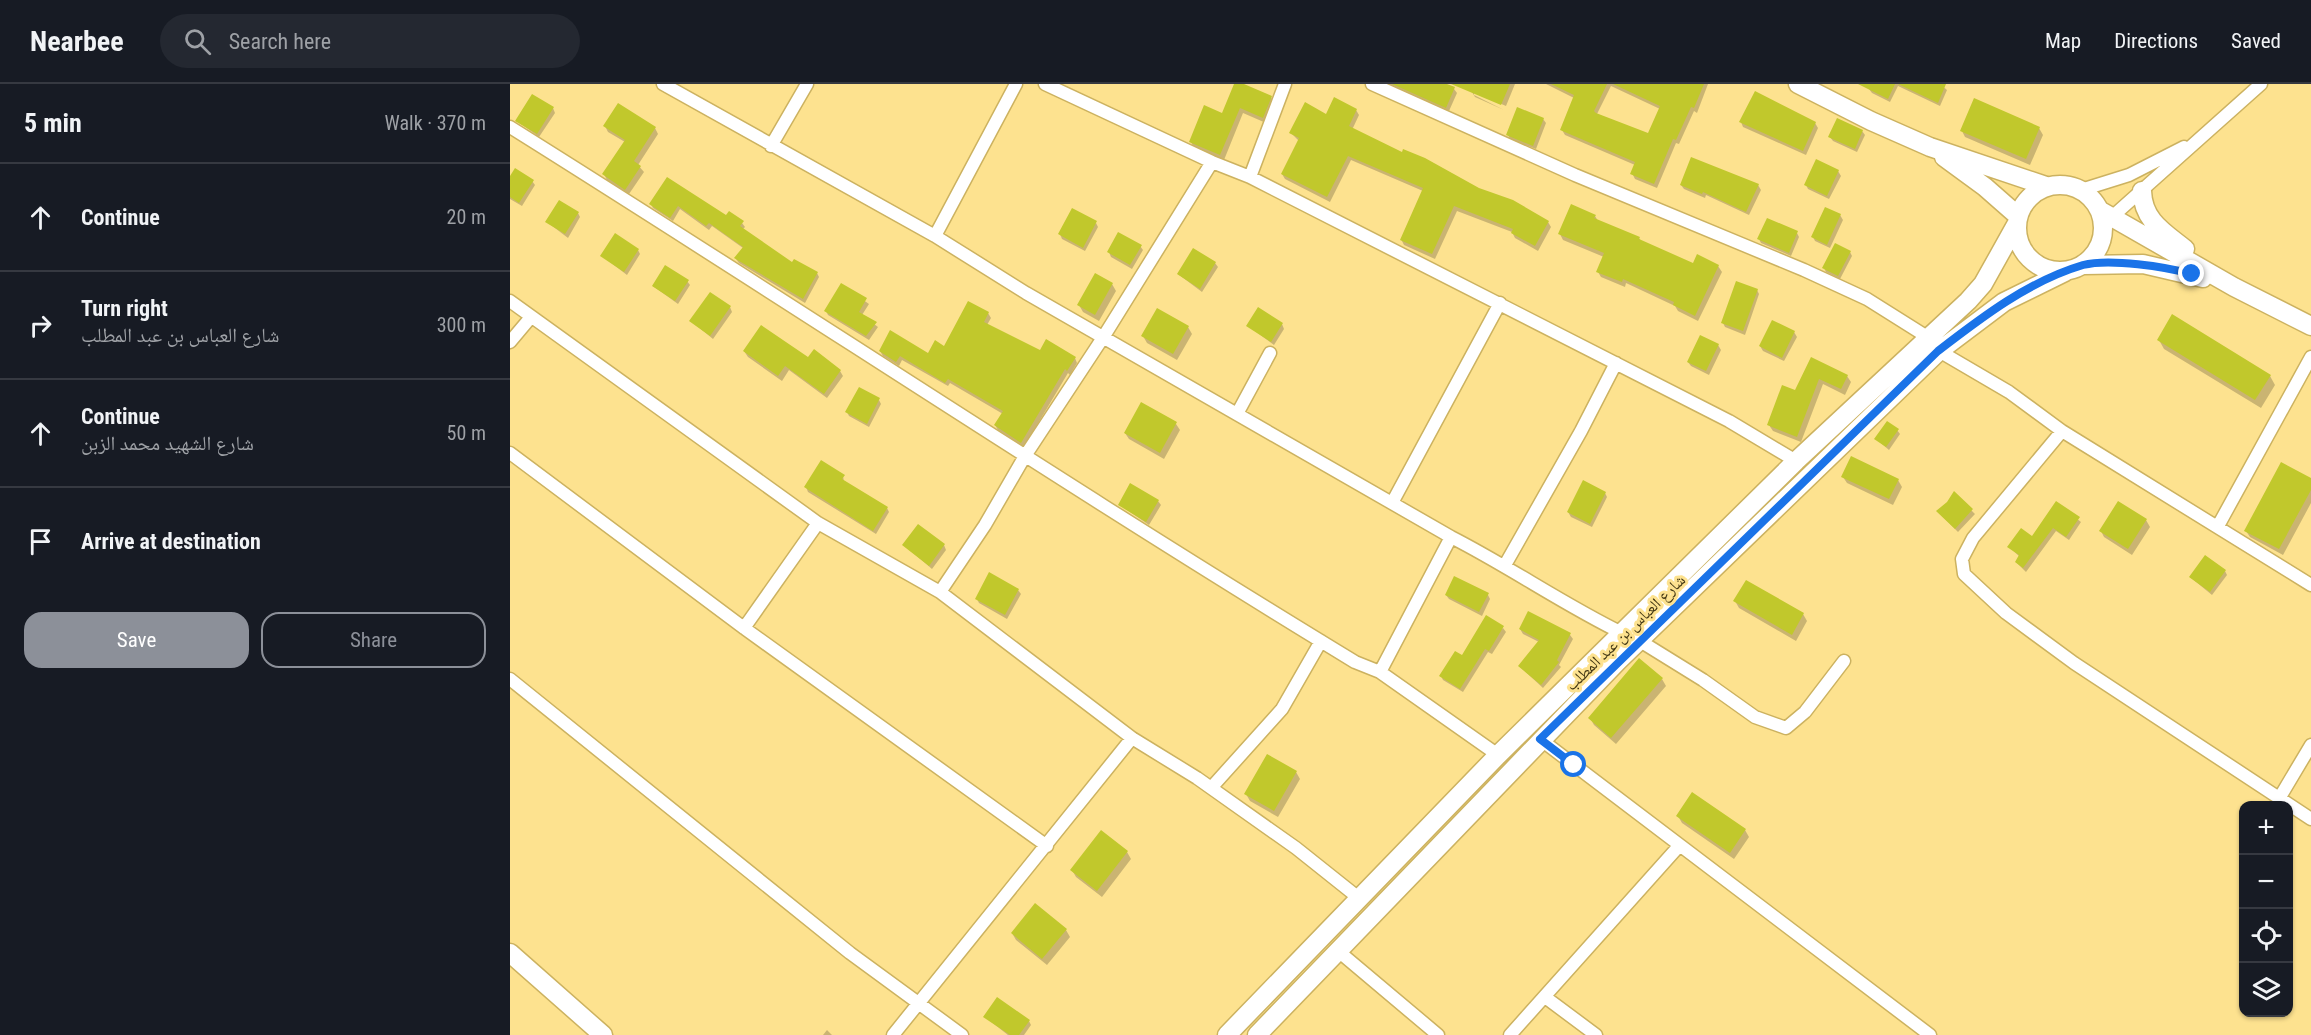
<!DOCTYPE html>
<meta charset="utf-8">
<style>
:root{--surface:#171b24;--page:#242831;--text:#f1f3f6;--muted:#9ea1a6;--line:#363941;--accent:#8c9099}
body{margin:0;font-family:"Roboto Condensed","Noto Naskh Arabic",sans-serif;background:var(--page);color:var(--text)}
.controls{position:absolute;right:18px;bottom:18px;display:grid;overflow:hidden;border-radius:12px;box-shadow:0 2px 4px #0004}
.controls button{width:54px;height:54px;display:grid;place-items:center;padding:0;border:0;border-bottom:2px solid var(--line);background:var(--surface);color:var(--text);font:30px sans-serif}
.stop{position:absolute;width:18px;height:18px;margin:-14px;border:4px solid #1a73e8;border-radius:50%;background:#fff}
.stop.end{background:#1a73e8;border-color:#fff;box-shadow:0 2px 6px #0008}
.list{margin:0;padding:0;list-style:none}
h2{display:flex;justify-content:space-between;align-items:center;height:78px;margin:0;padding:0 24px;font-size:26px}
h2 small{font-size:20px;font-weight:400;color:var(--muted)}
.list li{display:grid;grid-template-columns:39px 1fr auto;gap:18px;align-items:center;box-sizing:border-box;height:108px;padding:0 24px;border-top:2px solid var(--line)}
.list b{display:block;font-size:22px;white-space:nowrap}
.list p{margin:0;font-size:20px;white-space:nowrap;color:var(--muted)}
.list em{font-size:20px;font-style:normal;color:var(--muted)}
.actions{display:flex;gap:12px;padding:18px 24px}
.actions a{flex:1;padding:14px 0;border:2px solid var(--accent);border-radius:18px;text-align:center;font-size:21px;color:var(--accent)}
.actions .main{background:var(--accent);color:#fff}
.icon{flex:none;width:33px;height:33px;fill:none;stroke:currentColor;stroke-width:2;stroke-linecap:round;stroke-linejoin:round}
.map{position:relative;flex:none;width:1801px;height:951px;overflow:hidden}
header{display:flex;align-items:center;gap:36px;box-sizing:border-box;height:84px;padding:0 30px;background:var(--surface);border-bottom:2px solid var(--line)}
header strong{font-size:28px}
nav{display:flex;gap:33px;margin-inline-start:auto;font-size:21px}
.search{width:420px;height:54px;background:var(--page);display:flex;align-items:center;gap:15px;box-sizing:border-box;padding:0 21px;border-radius:33px;color:var(--muted);font-size:22px}
main{display:flex}
aside{flex:1;background:var(--surface)}
.map>svg:first-child{display:block}
</style>
<header>
<strong>Nearbee</strong>
<div class="search"><svg class="icon" aria-label="search" viewBox="0 0 24 24"><circle cx="10" cy="10" r="6"/><path d="M15 15l6 6"/></svg>Search here</div>
<nav><a>Map</a><a>Directions</a><a>Saved</a></nav>
</header>
<main>
<aside>
<h2>5 min<small>Walk · 370 m</small></h2>
<ul class="list">
<li><svg class="icon" aria-label="ahead" viewBox="0 0 24 24"><path d="M12 20V5M6 11l6-6 6 6"/></svg><div><b>Continue</b></div><em>20 m</em></li>
<li><svg class="icon" aria-label="right" viewBox="0 0 24 24"><path d="M7 20v-9h11M14 6l5 5-5 5"/></svg><div><b>Turn right</b><p>شارع العباس بن عبد المطلب</p></div><em>300 m</em></li>
<li><svg class="icon" aria-label="ahead" viewBox="0 0 24 24"><path d="M12 20V5M6 11l6-6 6 6"/></svg><div><b>Continue</b><p>شارع الشهيد محمد الزبن</p></div><em>50 m</em></li>
<li><svg class="icon" aria-label="arrive" viewBox="0 0 24 24"><path d="M6 21V4h12l-3 4 3 4H6"/></svg><div><b>Arrive at destination</b></div></li>
</ul>
<div class="actions"><a class="main">Save</a><a>Share</a></div>
</aside>
<div class="map">
<svg width="1801" height="951" viewBox="0 0 1801 951">
<rect width="100%" height="100%" fill="#fde28f"/>
<path fill="#0003" fill-rule="evenodd" d="M726 0 761 13 764 19 756 39 733 29 714 76 684 64 681 58 713 31Z
M877 0H933L944 5 947 9 939 27Z
M965 0H1005L996 22 964 8V11L994 26 965 13 962 8Z
M1036 0H1198L1187 29 1184 27 1169 60 1166 59 1147 104 1125 95 1122 89 1125 81 1055 51 1052 46 1064 14ZM1101 2 1150 25 1138 51 1087 30Z
M1362 0H1430L1437 6 1430 22 1388 2 1380 18 1362 9 1359 5Z
M43 24 45 29 29 53 7 37Z
M846 26 849 31 842 46 1038 138 1041 143 1028 167 1005 154 1002 148 947 127 925 175 894 161 891 155 913 107 841 76 820 118 775 95 772 90 789 57 781 49 817 32Z
M1033 35 1036 39 1026 65 1000 55 998 51Z
M1231 38 1305 39 1308 44 1296 71 1233 43Z
M95 42 145 44 148 50 128 81 134 88 119 110 97 96 94 90 115 58 98 48Z
M1529 44 1533 51 1520 81 1455 53 1452 47Z
M1352 47 1355 51 1347 68 1323 57 1320 53Z
M1307 77 1328 87 1331 92 1319 115 1298 105 1296 101Z
M0 95 22 97 25 101 12 122 0 115Z
M157 95 217 133 232 139 235 143 232 146 282 180 307 189 309 193 295 219 229 179 226 175 233 164 202 142 199 146 170 125 163 137 143 124 141 120Z
M1171 101H1248L1251 106 1239 131 1196 111 1195 114 1174 105Z
M1316 125 1330 131 1333 136 1320 164 1305 157 1303 153Z
M68 129 70 133 58 154 37 138Z
M1085 132 1088 137 1129 154 1131 157 1183 181 1208 182 1212 188 1188 237 1168 227 1165 222 1116 199 1115 203 1091 193 1088 188 1094 173 1053 156 1050 150Z
M586 139 588 143 575 167 552 155 550 150Z
M1287 149 1289 153 1281 172 1251 159 1249 155Z
M630 162 633 166 622 185 601 173 599 168Z
M128 166 130 170 117 191 92 172Z
M1340 168 1342 172 1330 195 1316 188 1314 184Z
M705 179 708 183 692 208 668 190Z
M177 197 180 201 168 220 143 202Z
M602 200 606 207 589 237 573 228 569 221Z
M332 201 359 220 352 231 368 243 359 256 318 231 316 227Z
M1247 206 1249 210 1235 251 1215 243 1213 239Z
M220 223 222 228 203 255 181 237Z
M478 229 481 234 477 241 530 268 565 274 567 279 560 291 558 289 514 363 488 346 485 341 493 330 440 299 438 302 392 276 389 282 373 272 370 267 418 271 435 264Z
M1263 238 1284 248 1287 253 1274 277 1253 267 1250 262Z
M772 240 774 245 764 261 738 242Z
M678 243 682 250 667 276 637 259 633 252Z
M1649 256 1760 292 1765 301 1751 324 1654 265Z
M1208 261 1211 266 1199 291 1181 282 1178 278Z
M234 267 330 287 333 292 317 314 279 286 272 297 238 273Z
M1302 275 1337 292 1341 298 1335 311 1313 300 1291 358 1263 347 1259 341 1286 308Z
M369 316 371 320 359 343 339 332 337 328Z
M666 340 670 346 654 375 619 355 615 349Z
M1387 346 1390 350 1379 366 1366 355Z
M333 392 334 398 377 424 379 428 366 450 298 408 296 403Z
M1333 393 1388 396 1392 403 1383 421 1337 399Z
M1801 396V419L1773 471 1740 453 1736 447Z
M1095 409 1097 413 1082 443 1061 433 1058 428Z
M1444 409 1465 430 1448 448 1428 428 1438 419Z
M648 417 651 421 639 441 610 421Z
M1547 419 1571 438 1559 456 1546 447 1516 488 1506 478 1510 473 1499 463 1523 454Z
M1636 436 1640 443 1622 471 1594 453 1591 447Z
M394 461H434L436 466 422 485Z
M1715 487 1717 491 1702 511 1680 493Z
M508 506 511 510 497 535 469 519 467 515Z
M936 511H978L980 515 972 532 939 515Z
M1225 517 1293 530 1297 537 1286 557 1229 524Z
M993 544 996 548 982 570 978 568 953 608 933 596 931 592 952 573Z
M1010 545 1060 551 1063 555 1049 581 1051 583 1033 604 1009 582 1029 558 1013 550Z
M1152 595 1156 602 1106 660 1084 641 1080 634Z
M758 672 786 688 790 695 768 733 740 717 736 710Z
M1168 732 1235 746 1239 753 1224 775 1172 739Z
M591 748 617 768 621 775 592 813 566 793 562 786Z
M556 846 560 853 537 881 506 856 502 849Z
M475 933 519 937 521 941 514 951H498Z
M317 946 322 951H313Z"/>
<path fill="#c1c82c" d="M724 0H734L762 12 753 34 730 24 710 71 679 58 694 21 712 29Z
M882 0H937L945 3 936 24Z
M941 0H1000L991 21Z
M1041 0H1097L1084 27 1086 29 1138 49 1150 22 1103 0H1194L1184 24 1181 23 1166 56 1163 55 1144 100 1120 90 1125 78 1050 46 1064 11Z
M1348 0H1385L1378 15Z
M1388 0H1436L1428 19Z
M1245 7 1306 38 1293 67 1229 38Z
M22 10 44 23 27 50 5 37Z
M824 13 847 25 839 42 892 68 893 65 915 74 969 104 1003 116 1039 137 1025 162 1001 149 1003 145 944 122 922 170 890 156 913 104 838 72 817 113 771 90 789 54 779 49 795 18 816 30Z
M1464 14 1530 43 1516 75 1450 47Z
M108 19 146 43 124 77 131 82 115 106 92 90 115 56 93 42Z
M1007 23 1034 34 1023 62 996 51Z
M1327 34 1353 46 1345 65 1318 53Z
M1181 73 1249 100 1236 128 1193 108 1192 110 1170 101Z
M1306 75 1329 86 1317 112 1294 101Z
M5 84 24 96 9 119 0 113V92Z
M157 93 216 131 219 127 234 137 230 142 282 178 284 175 308 188 293 215 224 174 233 163 199 139 196 142 168 122 160 134 139 120Z
M49 116 69 128 55 150 35 138Z
M1061 120 1086 131 1084 134 1130 153 1129 155 1183 179 1187 170 1209 181 1185 232 1163 221 1164 218 1113 195 1112 198 1086 188 1094 169 1048 150Z
M1315 123 1331 130 1317 161 1301 153Z
M562 124 587 137 573 164 548 150Z
M1257 134 1288 147 1279 169 1247 155Z
M608 148 632 161 620 181 597 168Z
M105 149 129 165 114 188 90 172Z
M1325 159 1341 167 1328 192 1312 184Z
M683 164 706 178 690 205 667 190Z
M155 181 179 196 165 217 142 202Z
M585 189 603 199 585 231 567 221Z
M1226 197 1248 205 1233 247 1211 239Z
M331 199 357 214 349 228 367 238 356 252 314 227Z
M200 208 221 222 200 252 179 237Z
M458 217 479 228 474 238 530 266 536 255 566 273 557 287 555 285 511 359 484 341 493 327 438 295 435 299 390 272 386 278 369 267 380 246 418 269 425 256 434 262Z
M748 223 773 239 761 258 736 242Z
M647 224 679 242 663 270 631 252Z
M1662 230 1761 291 1745 316 1647 256Z
M1262 236 1285 247 1272 274 1249 262Z
M251 241 298 273 304 265 331 286 314 310 275 282 268 292 233 267Z
M1190 251 1209 260 1196 287 1177 278Z
M1301 273 1338 291 1331 305 1309 295 1287 353 1257 341 1272 301 1285 306Z
M349 303 370 314 357 340 335 328Z
M631 318 667 338 650 369 614 349Z
M1377 337 1389 345 1376 363 1364 355Z
M1341 372 1389 395 1379 415 1331 393Z
M311 376 335 391 332 395 378 423 363 447 294 403Z
M1771 378 1801 394V406L1769 465 1734 447Z
M1073 396 1096 408 1080 440 1057 428Z
M620 399 649 416 636 438 608 421Z
M1444 407 1463 425 1445 445 1426 427 1437 418Z
M1546 417 1570 433 1556 453 1543 444 1513 484 1505 478 1509 471 1497 463 1511 444 1522 452Z
M1608 417 1637 435 1618 465 1589 447Z
M408 440 435 460 419 482 392 461Z
M1695 471 1716 486 1700 508 1679 493Z
M479 488 509 505 495 531 465 515Z
M944 492 979 509 969 528 935 511Z
M1236 496 1294 529 1282 551 1223 517Z
M1018 527 1061 549 1047 576 1049 578 1031 601 1008 582 1029 556 1009 545Z
M976 531 994 542 979 567 975 565 950 605 929 592 945 567 952 571Z
M1129 574 1153 594 1101 654 1078 634Z
M757 670 787 687 764 727 734 710Z
M1182 708 1236 745 1220 769 1166 732Z
M591 746 618 767 587 807 560 786Z
M525 819 557 845 532 875 501 849Z
M487 913 520 936 509 951H500L473 933Z"/>
<g fill="none" stroke-linecap="round" stroke-linejoin="round">
<g stroke="#ccb260" stroke-width="15">
<path id="street" d="M153 0 425 152 516 209 941 453C1000 483 1054 521 1114 550
M535 0 702 78 740 93 1219 337 1286 377
M862 0 1065 91 1294 186 1357 215 1419 254
M0 43C283 220 560 405 845 578L870 588 988 671
M261 62 297 0
M740 93 775 0
M1571 106 1619 91 1674 63
M1594 140 1751 0
M425 152 506 0
M0 217 308 439 430 508 622 654 687 694 786 764 850 815
M0 258 21 233
M1429 267 1499 308 1552 347 1801 501
M727 330 760 269
M1552 347 1463 454 1452 475 1454 490 1496 529 1564 579 1801 735
M0 369 234 544 537 762
M882 419 990 219
M1708 442 1801 273
M995 481 1071 347 1106 279
M430 508 475 441 515 372 594 252 702 78
M234 544 308 439
M1130 557 1193 596 1245 633 1276 644 1295 628 1334 577
M870 588 941 453
M0 595 340 869 452 951
M1030 655 1420 951
M701 704 772 625 811 557
M1770 713 1801 661
M827 866 928 951
M1035 913 1086 951
M383 951 622 654
M1000 951 1169 762"/>
</g>
<g stroke="#ccb260" stroke-width="21">
<path id="secondary" d="M1288 0 1361 37 1420 63 1536 102
M1434 73 1475 103 1508 132
M1507 144a43 43 0 1 1 86 0a43 43 0 1 1-86 0Z
M1632 107C1633 137 1654 148 1675 165
M1591 127 1724 203 1801 242
M1574 181 1633 180 1693 194
M0 869 93 951
M717 951 988 671 1286 377 1458 217 1473 200 1506 141
M747 951 1108 577 1429 267 1494 218 1555 188"/>
</g>
<use href="#street" stroke="#fff" stroke-width="12"/>
<use href="#secondary" stroke="#fff" stroke-width="18"/>
</g>
<g fill="none" stroke-linecap="round" stroke-linejoin="round">
<path stroke="#1a73e8" stroke-width="8" d="M1064 681 1030 655 1428 267C1472 233 1519 197 1573 181 1600 174 1656 183 1682 190"/>
</g>
<g text-anchor="middle" stroke-width="6" stroke-linejoin="round" paint-order="stroke">
<g font-size="16" fill="#423714" stroke="#fde28f">
<text transform="translate(1115 548) rotate(-44)" y="6">شارع العباس بن عبد المطلب</text>
</g>
</g>
</svg>
<div class="controls">
<button>+</button>
<button>−</button>
<button><svg class="icon" aria-label="locate" viewBox="0 0 24 24"><circle cx="12" cy="12" r="6"/><path d="M12 2v4M12 18v4M2 12h4M18 12h4"/></svg></button>
<button><svg class="icon" aria-label="layers" viewBox="0 0 24 24"><path d="M12 4l9 5-9 5-9-5zM3 14l9 5 9-5"/></svg></button>
</div>
<div class="stop" style="left:1064px;top:681px"></div>
<div class="stop end" style="left:1682px;top:190px"></div>
</div>
</main>
